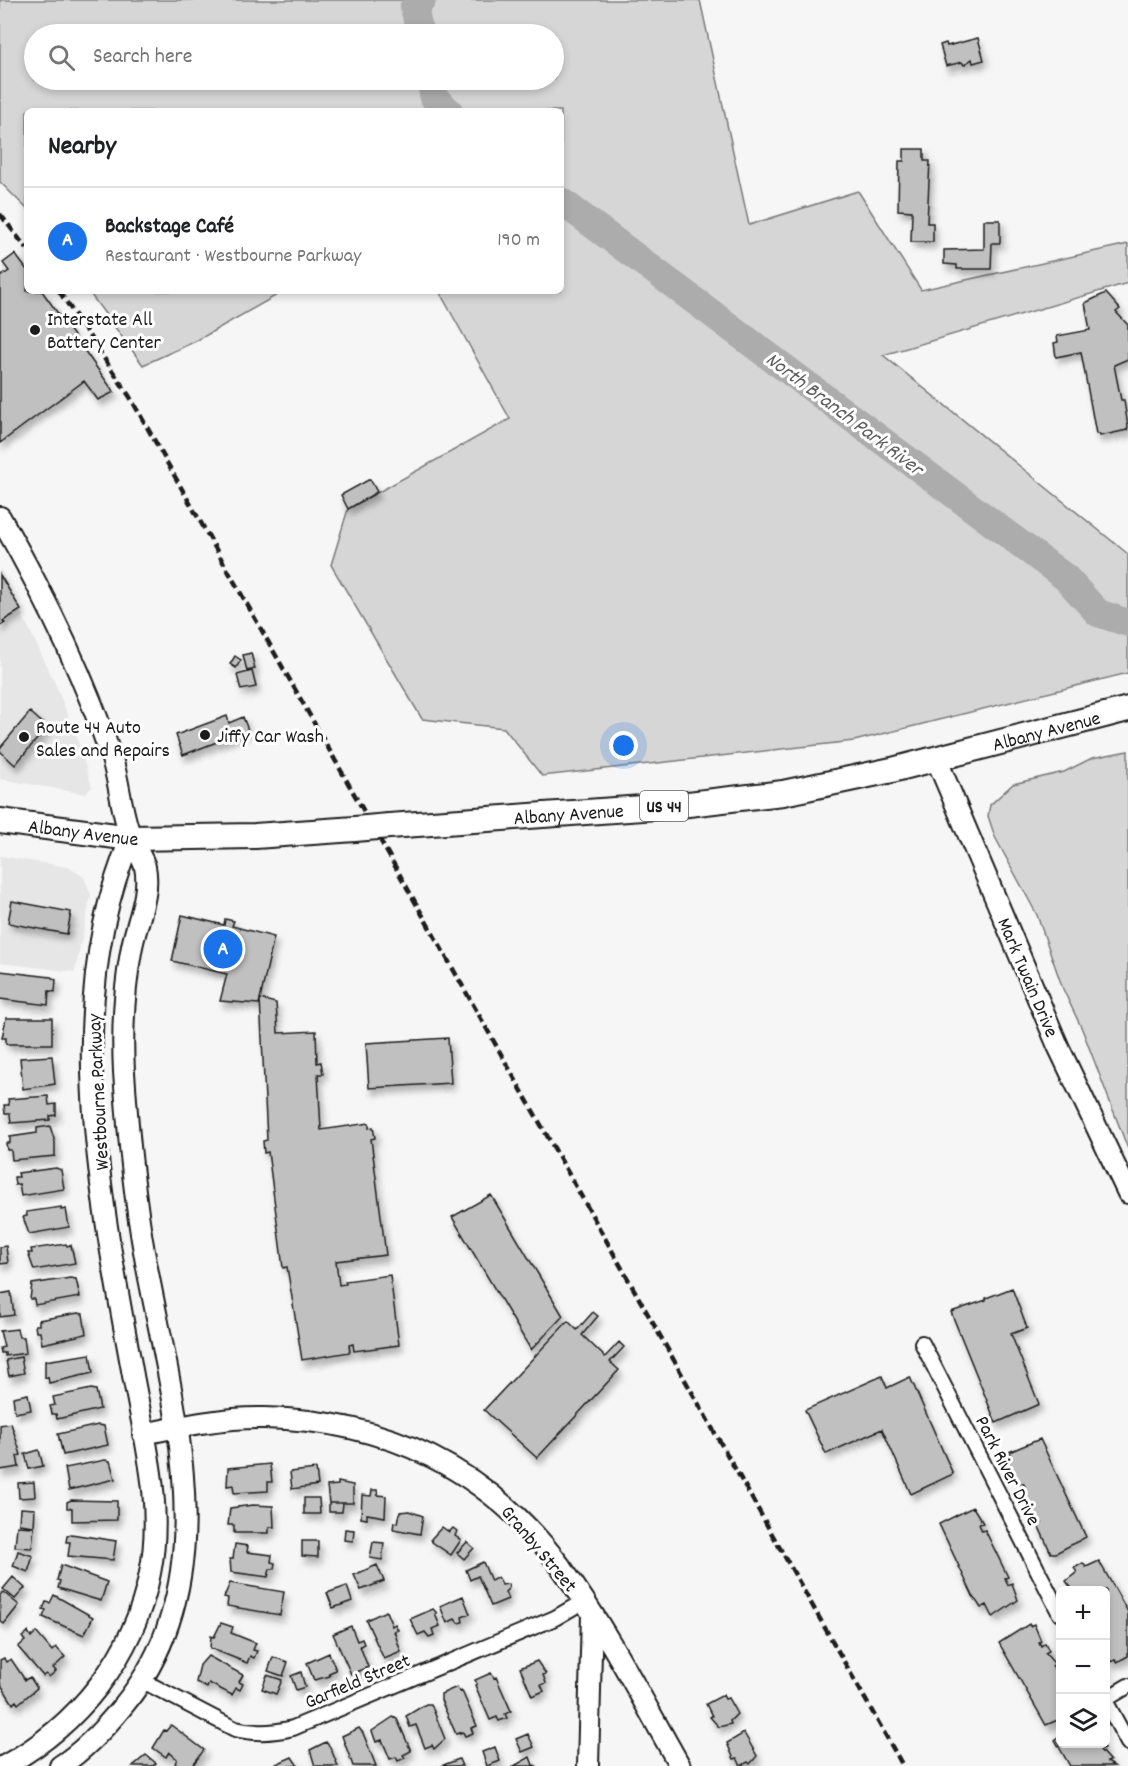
<!DOCTYPE html>
<meta charset="utf-8">
<style>
:root{--surface:#fff;--page:#f6f6f6;--text:#202124;--muted:#757577;--line:#e0e0e0;--accent:#1a73e8}
body{margin:0;font-family:Dekko,sans-serif;background:var(--page);color:var(--text)}
.controls{position:absolute;right:18px;bottom:18px;display:grid;overflow:hidden;border-radius:9px;box-shadow:0 3px 9px #0003}
.controls button{width:54px;height:54px;display:grid;place-items:center;padding:0;border:0;border-bottom:2px solid var(--line);background:var(--surface);color:var(--text);font:30px sans-serif}
.you{position:absolute;left:624px;top:746px;width:21px;height:21px;margin:-15px;border:4px solid #fff;border-radius:50%;background:#1a73e8;box-shadow:0 0 0 9px #1a73e833}
.badge{display:grid;place-items:center;width:39px;height:39px;border-radius:50%;background:var(--accent);color:#fff;font-size:20px;font-weight:700}
.pin{position:absolute;translate:-50% -50%;border:3px solid #fff;box-shadow:0 2px 6px #0006}
.list{margin:0;padding:0;list-style:none}
h2{display:flex;justify-content:space-between;align-items:center;height:78px;margin:0;padding:0 24px;font-size:26px}
h2 small{font-size:20px;font-weight:400;color:var(--muted)}
.list li{display:grid;grid-template-columns:39px 1fr auto;gap:18px;align-items:center;box-sizing:border-box;height:108px;padding:0 24px;border-top:2px solid var(--line)}
.list b{display:block;font-size:22px;white-space:nowrap}
.list p{margin:0;font-size:20px;white-space:nowrap;color:var(--muted)}
.list em{font-size:20px;font-style:normal;color:var(--muted)}
.icon{flex:none;width:33px;height:33px;fill:none;stroke:currentColor;stroke-width:2;stroke-linecap:round;stroke-linejoin:round}
.map{position:relative;flex:none;width:1128px;height:1766px;overflow:hidden}
.search{position:absolute;background:var(--surface);box-shadow:0 3px 9px #0003;left:24px;top:24px;width:540px;height:66px;display:flex;align-items:center;gap:15px;box-sizing:border-box;padding:0 21px;border-radius:33px;color:var(--muted);font-size:22px}
.panel{position:absolute;background:var(--surface);box-shadow:0 3px 9px #0003;left:24px;top:108px;width:540px;height:186px;border-radius:9px}
.map>svg:first-child{display:block}
</style>
<div class="map">
<svg width="1128" height="1766" viewBox="0 0 1128 1766">
<defs>
<filter id="shadow"><feDropShadow dx="3.5" dy="6" stdDeviation="3" flood-color="#0004"/></filter>
</defs>
<rect width="100%" height="100%" fill="#f6f6f6"/>
<filter id="ink" filterUnits="userSpaceOnUse"><feTurbulence type="fractalNoise" baseFrequency=".0167" numOctaves="2"/><feDisplacementMap in="SourceGraphic" scale="12" xChannelSelector="R" yChannelSelector="G"/><feConvolveMatrix kernelMatrix="1 2 1 2 8 2 1 2 1" color-interpolation-filters="sRGB"/></filter>
<g filter="url(#ink)">
<path fill="#e6e6e6" d="M0 568 54 681 77 738 92 787 85 794 0 779Z
M0 856 68 867 84 877 91 895 75 972 0 963Z"/>
<path fill="#d6d6d6" stroke="#797979" stroke-width="1.5" fill-rule="evenodd" d="M0 0H700L749 225 858 191 921 290 1128 244V283L883 355 1128 554V673L854 741 542 776 504 728 422 719 331 565 348 509 510 419 439 291H561V111H27V209L0 182ZM554 34V80H34V34Z
M88 291H284L196 341 143 365Z
M1128 751V1149L1082 1029 1063 989 1037 915 995 837 988 816 990 805 1013 784 1064 772 1092 758Z"/>
<g fill="none" stroke-linecap="round" stroke-linejoin="round">
<path stroke="#acacac" stroke-width="28" d="M420 34 414 7 422 0
M430 80 434 98 449 111
M561 201 1066 578 1098 613 1128 623"/>
</g>
<path fill="#c0c0c0" stroke="#1c1c1c" stroke-width="1.5" filter="url(#shadow)" d="M978 38 984 60 973 63 972 59 964 65 962 62 946 66 940 45 946 43 947 46Z
M904 149H924V161H930L927 223H933V242H911L912 211 898 210 899 161H904Z
M984 220H1000V243H992L991 269H957V265L944 264V250L984 249Z
M15 254 27 270V291H42L114 392 98 400 84 381 0 443V277L9 271 3 263Z
M1106 293 1120 309 1116 312 1128 325V359L1114 365 1121 400H1124L1128 427 1127 430 1100 436 1099 434H1096L1081 352 1056 357 1054 343 1058 342 1057 336 1090 330 1085 303Z
M370 479 377 492 348 509 341 495Z
M0 575 21 610 3 621 5 623 0 626Z
M251 653 255 669 247 671 243 655Z
M235 656 241 660 236 668 230 664Z
M252 671 256 687 241 690 237 675Z
M30 712 47 727 15 765 0 751V748Z
M227 716 229 723 243 717 248 730 183 755 176 735Z
M12 901 71 912 67 934 8 923Z
M182 915 224 925 225 919 234 921 232 926 274 937 259 1004 220 1001 227 974 172 961Z
M0 971 51 977 56 980 55 992 49 991 48 1005 0 999Z
M260 999 276 1003 278 1033 316 1031 317 1063 321 1062 323 1074H318L321 1130 369 1123V1128L373 1127 375 1138 371 1139 386 1255 336 1261 339 1285 346 1284 345 1281 390 1275 399 1345 354 1351 353 1344 349 1345 350 1352 302 1360 287 1267 283 1268 268 1152 264 1153 263 1141 267 1140Z
M6 1018H52V1044H6V1038H2Z
M448 1038 451 1083 369 1088 366 1043Z
M52 1056 55 1084 23 1089 20 1058Z
M48 1096 49 1105 56 1104V1115L50 1116V1120L11 1123 10 1114H5L4 1105H9L8 1099Z
M50 1126 55 1142V1156L12 1160 11 1150H7L6 1143H10V1137L37 1133V1128Z
M56 1168 61 1170 64 1189 21 1196 19 1184 15 1185 14 1177H19L18 1173Z
M491 1195 563 1316 531 1350 452 1217Z
M61 1207V1210L66 1209 69 1227 29 1234 23 1217 27 1216 26 1212Z
M66 1244 67 1246 71 1245 75 1263 34 1270 28 1253H32L31 1249Z
M6 1246 8 1263 0 1264V1247Z
M70 1278 76 1279 80 1297 35 1305 34 1299H30L32 1284Z
M1012 1288 1027 1328 1011 1334 1039 1404 996 1423 951 1312 986 1300V1298Z
M11 1292 14 1315 0 1317V1294Z
M593 1312 598 1316 582 1335 605 1357 619 1342 624 1347 610 1362 619 1370 537 1458 484 1410 568 1321 577 1330Z
M78 1313 83 1314 86 1334 42 1344 40 1332H36L35 1325H39V1320Z
M17 1329 19 1337H24L26 1353 5 1356V1353H1L0 1348 4 1347 0 1331Z
M90 1354 93 1373 49 1383 48 1377 45 1378V1361Z
M21 1357 24 1373 9 1376 6 1360Z
M882 1376 887 1388 910 1377 953 1474 911 1494 882 1429 826 1454 805 1410Z
M91 1389 96 1390 100 1409 57 1419 56 1414H52L50 1406 55 1405 53 1397Z
M28 1394 31 1410 15 1413 13 1397Z
M11 1423 21 1455 17 1456 19 1467 0 1470V1425Z
M98 1425 104 1426 108 1445 63 1455 58 1434Z
M1040 1439 1086 1537 1056 1553H1051L1038 1525 1042 1523 1032 1513 1025 1496 1022 1488 1025 1486 1023 1483 1019 1484 1006 1456 1010 1454 1009 1452Z
M39 1450 43 1466 29 1469 25 1454Z
M105 1460 110 1461 115 1479 69 1490 65 1468Z
M270 1464 272 1482H268V1491L234 1493 233 1485 227 1486 228 1468Z
M316 1469 318 1485 292 1489 290 1472Z
M34 1482 35 1497 19 1498 18 1483Z
M338 1482 353 1485V1503H329L327 1486 338 1485Z
M372 1490H377L378 1495 386 1496 385 1517 367 1514V1519L361 1518 362 1495 371 1496Z
M304 1498H319L320 1514H304Z
M71 1500 117 1501V1520L72 1521V1508H67V1502Z
M329 1503H343L342 1512H329Z
M253 1505 273 1506 274 1527H269V1533H234V1525H228L230 1508Z
M973 1507 983 1523 979 1524 982 1531 985 1530 1008 1577 1005 1578 1008 1585 1012 1583 1018 1600 993 1617 987 1605 981 1608 973 1596 939 1524Z
M20 1508 35 1509 34 1526 19 1524Z
M409 1511 423 1516 420 1534 393 1529 394 1522 398 1523 400 1512Z
M17 1526 34 1527 32 1548 15 1547Z
M442 1527 449 1532 453 1528 457 1531 455 1536 461 1540 451 1555 432 1542 431 1539Z
M345 1529 354 1530 353 1541 344 1540Z
M71 1534 116 1541 113 1560 68 1556 70 1542H66L67 1536Z
M302 1541H318V1557L302 1556Z
M373 1542 384 1543 382 1560 370 1558Z
M467 1542 474 1548 464 1559 457 1553Z
M235 1544 248 1546 247 1552 272 1555 271 1562 275 1563 274 1569H270L268 1577 231 1572 230 1559H233Z
M18 1551 33 1556 28 1572 13 1566Z
M1099 1561 1128 1612V1656L1117 1662 1115 1660 1111 1662 1106 1652V1590H1073L1066 1581 1077 1572 1074 1568 1083 1563 1086 1567Z
M483 1562 491 1581 498 1577 502 1585 508 1584 509 1588 505 1592 508 1599 491 1606 478 1576 470 1580 466 1570Z
M61 1565 107 1582 101 1601 58 1588 60 1581 57 1580Z
M377 1565 384 1581 361 1590 354 1575Z
M13 1577 25 1588 15 1599 3 1589Z
M230 1583 284 1592 280 1615 227 1606 228 1598 224 1597Z
M347 1586 352 1601 333 1608 327 1593Z
M3 1592 19 1605 4 1624 0 1621V1595Z
M54 1595 93 1617 84 1635 43 1617 46 1610 43 1609 46 1602 50 1603Z
M463 1596 470 1614 462 1617 463 1622 458 1623 455 1619 447 1623 440 1606Z
M433 1609 437 1613 435 1614 440 1626 432 1629 434 1635 429 1637 425 1632 418 1635 410 1619Z
M386 1611 392 1626 395 1624 398 1630 394 1631 401 1652 384 1659 366 1620Z
M221 1623 233 1627 231 1633 256 1643 253 1650 257 1651 254 1658 250 1656 247 1663 210 1648 211 1636 214 1637Z
M1029 1624 1030 1626 1034 1624 1041 1641 1039 1642 1041 1646 1045 1643 1049 1651 1045 1653 1055 1664 1052 1666 1054 1669 1058 1666 1060 1670V1719L1046 1725 999 1643Z
M351 1626 357 1641 362 1639 364 1644 360 1646 368 1667 351 1674 333 1634Z
M28 1632 31 1637 36 1632 52 1651 56 1647 65 1657 53 1668 56 1671 49 1677 46 1674 43 1676 18 1647 25 1641 22 1637Z
M329 1653 336 1670 329 1673 330 1676 314 1680 307 1663Z
M208 1656 243 1675 239 1682 243 1684 240 1690 236 1688 232 1695 209 1683 207 1688 196 1682 200 1665Z
M273 1657 288 1662 283 1676 268 1671Z
M4 1658 6 1662 11 1659 25 1680 30 1677 37 1688 18 1704 16 1701 13 1704 0 1683V1660Z
M537 1661 546 1674 543 1675 546 1683 541 1685 544 1691 532 1696 520 1668Z
M301 1672 305 1687 296 1690 291 1676Z
M491 1673 494 1678 496 1677 511 1711 505 1714 507 1718 499 1721 497 1717 490 1720 475 1685 477 1684 475 1680Z
M267 1675 282 1680 276 1694 262 1689Z
M457 1687 460 1692 462 1691 477 1726 471 1728 473 1733 465 1736 463 1732 456 1734 441 1700V1694Z
M723 1695 725 1699 728 1698 737 1714 730 1721 731 1724 719 1727 710 1717 712 1716 706 1704Z
M426 1704H431L445 1739 434 1749 432 1745 425 1748 416 1725 410 1727 406 1716Z
M393 1717 397 1719 411 1751 403 1755 405 1758 398 1761 396 1757 390 1759 382 1740 376 1742 372 1731Z
M171 1725 204 1750 192 1766H178L175 1763 177 1759 169 1752 166 1757 153 1748 164 1730 166 1731Z
M359 1728 363 1733 376 1766H353L342 1736Z
M744 1733 757 1756 750 1764 748 1762 741 1766 737 1758 734 1759 727 1743Z
M528 1734 534 1747 522 1752 516 1739Z
M1060 1736V1744H1101L1104 1748 1100 1750 1110 1761 1107 1762 1114 1766H1070L1055 1740Z
M326 1742 330 1747 338 1766H315L310 1750Z
M495 1747 500 1761 487 1766 482 1752Z
M146 1755 156 1763 153 1766H133Z
M292 1757 298 1766H277L276 1764Z
M530 1757 533 1765 537 1766H514Z
M459 1759 462 1766H441Z"/>
<g fill="none" stroke-linecap="round" stroke-linejoin="round">
<g stroke="#1c1c1c" stroke-width="18">
<path id="street" d="M922 1343 1060 1614
M143 1681 235 1729C255 1734 273 1733 293 1728L555 1618 584 1601
M1106 1699 1128 1686
M1106 1702 1128 1743"/>
</g>
<g stroke="#1c1c1c" stroke-width="24">
<path id="secondary" d="M0 517C44 594 84 675 112 759 120 784 121 813 131 837 134 848 142 856 145 867 151 895 135 925 131 952 124 991 122 1032 124 1072 128 1133 134 1197 145 1257 172 1405 229 1577 123 1706 105 1728 85 1750 60 1766
M936 758 1058 1046 1128 1193
M143 1434C182 1426 224 1417 264 1418 386 1420 488 1469 561 1567 606 1629 642 1699 680 1766
M4 1766C78 1726 134 1656 150 1573 164 1504 144 1438 132 1370 101 1201 60 1001 131 838
M588 1766 592 1614"/>
</g>
<g stroke="#1c1c1c" stroke-width="28">
<g id="highway">
<path id="s1" d="M0 821 131 838 255 836 355 829"/>
<path id="s2" d="M389 826 671 806 783 793 892 770 1128 709"/>
</g>
</g>
<use href="#street" stroke="#fff" stroke-width="14"/>
<use href="#secondary" stroke="#fff" stroke-width="20"/>
<use href="#highway" stroke="#fff" stroke-width="24"/>
<path stroke="#1c1c1c" stroke-width="4.5" stroke-dasharray="9 4.5" stroke-linecap="butt" d="M0 214 27 249
M59 291 130 397 903 1766"/>
<g stroke="#1c1c1c" stroke-width="28" stroke-linecap="butt">
<path id="highway-bridge" d="M355 829 389 826"/>
</g>
<use href="#highway-bridge" stroke="#fff" stroke-width="24"/>
</g>
</g>
<g fill="#1c1c1c" stroke="#fff" stroke-width="2">
<circle cx="35" cy="330" r="6"/>
<circle cx="205" cy="735" r="6"/>
<circle cx="24" cy="737" r="6"/>
</g>
<g text-anchor="middle" stroke-width="6" stroke-linejoin="round" paint-order="stroke">
<rect fill="#fff" stroke="#606060" stroke-width="1.5" x="640" y="791" width="48" height="30" rx="4.5"/>
<g font-size="18" font-weight="bold" fill="#1c1c1c">
<text x="664" y="812">US 44</text>
</g>
<g font-size="20" fill="#1c1c1c" stroke="#fff" text-anchor="start">
<text x="47" y="325">Interstate All<tspan x="47" dy="23">Battery Center</tspan></text>
<text x="36" y="733">Route 44 Auto<tspan x="36" dy="23">Sales and Repairs</tspan></text>
<text x="217" y="742">Jiffy Car Wash</text>
</g>
<g font-size="20" fill="#1c1c1c" stroke="#fff">
<text dy="7" stroke="none"><textPath href="#s2" startOffset="666">Albany Avenue</textPath></text>
<text dy="7" stroke="none"><textPath href="#s2" startOffset="180">Albany Avenue</textPath></text>
<text dy="7" stroke="none"><textPath href="#s1" startOffset="84">Albany Avenue</textPath></text>
<text transform="translate(1029 977) rotate(67)" y="7">Mark Twain Drive</text>
<text transform="translate(97 1092) rotate(-93)" y="7">Westbourne Parkway</text>
<text transform="translate(1009 1470) rotate(63)" y="7">Park River Drive</text>
<text transform="translate(540 1548) rotate(50)" y="7">Granby Street</text>
<text transform="translate(357 1680) rotate(-23)" y="7">Garfield Street</text>
</g>
<g font-size="21" font-style="italic" fill="#5d5d5d" stroke="#fff">
<text transform="translate(845 413) rotate(37)" y="7">North Branch Park River</text>
</g>
</g>
</svg>
<div class="controls">
<button>+</button>
<button>−</button>
<button><svg class="icon" aria-label="layers" viewBox="0 0 24 24"><path d="M12 4l9 5-9 5-9-5zM3 14l9 5 9-5"/></svg></button>
</div>
<div class="you"></div>
<div class="pin badge" style="left:223px;top:949px">A</div>
<div class="search"><svg class="icon" aria-label="search" viewBox="0 0 24 24"><circle cx="10" cy="10" r="6"/><path d="M15 15l6 6"/></svg>Search here</div>
<section class="panel">
<h2>Nearby<small></small></h2>
<ul class="list">
<li><span class="badge">A</span><div><b>Backstage Café</b><p>Restaurant · Westbourne Parkway</p></div><em>190 m</em></li>
</ul>
</section>
</div>
